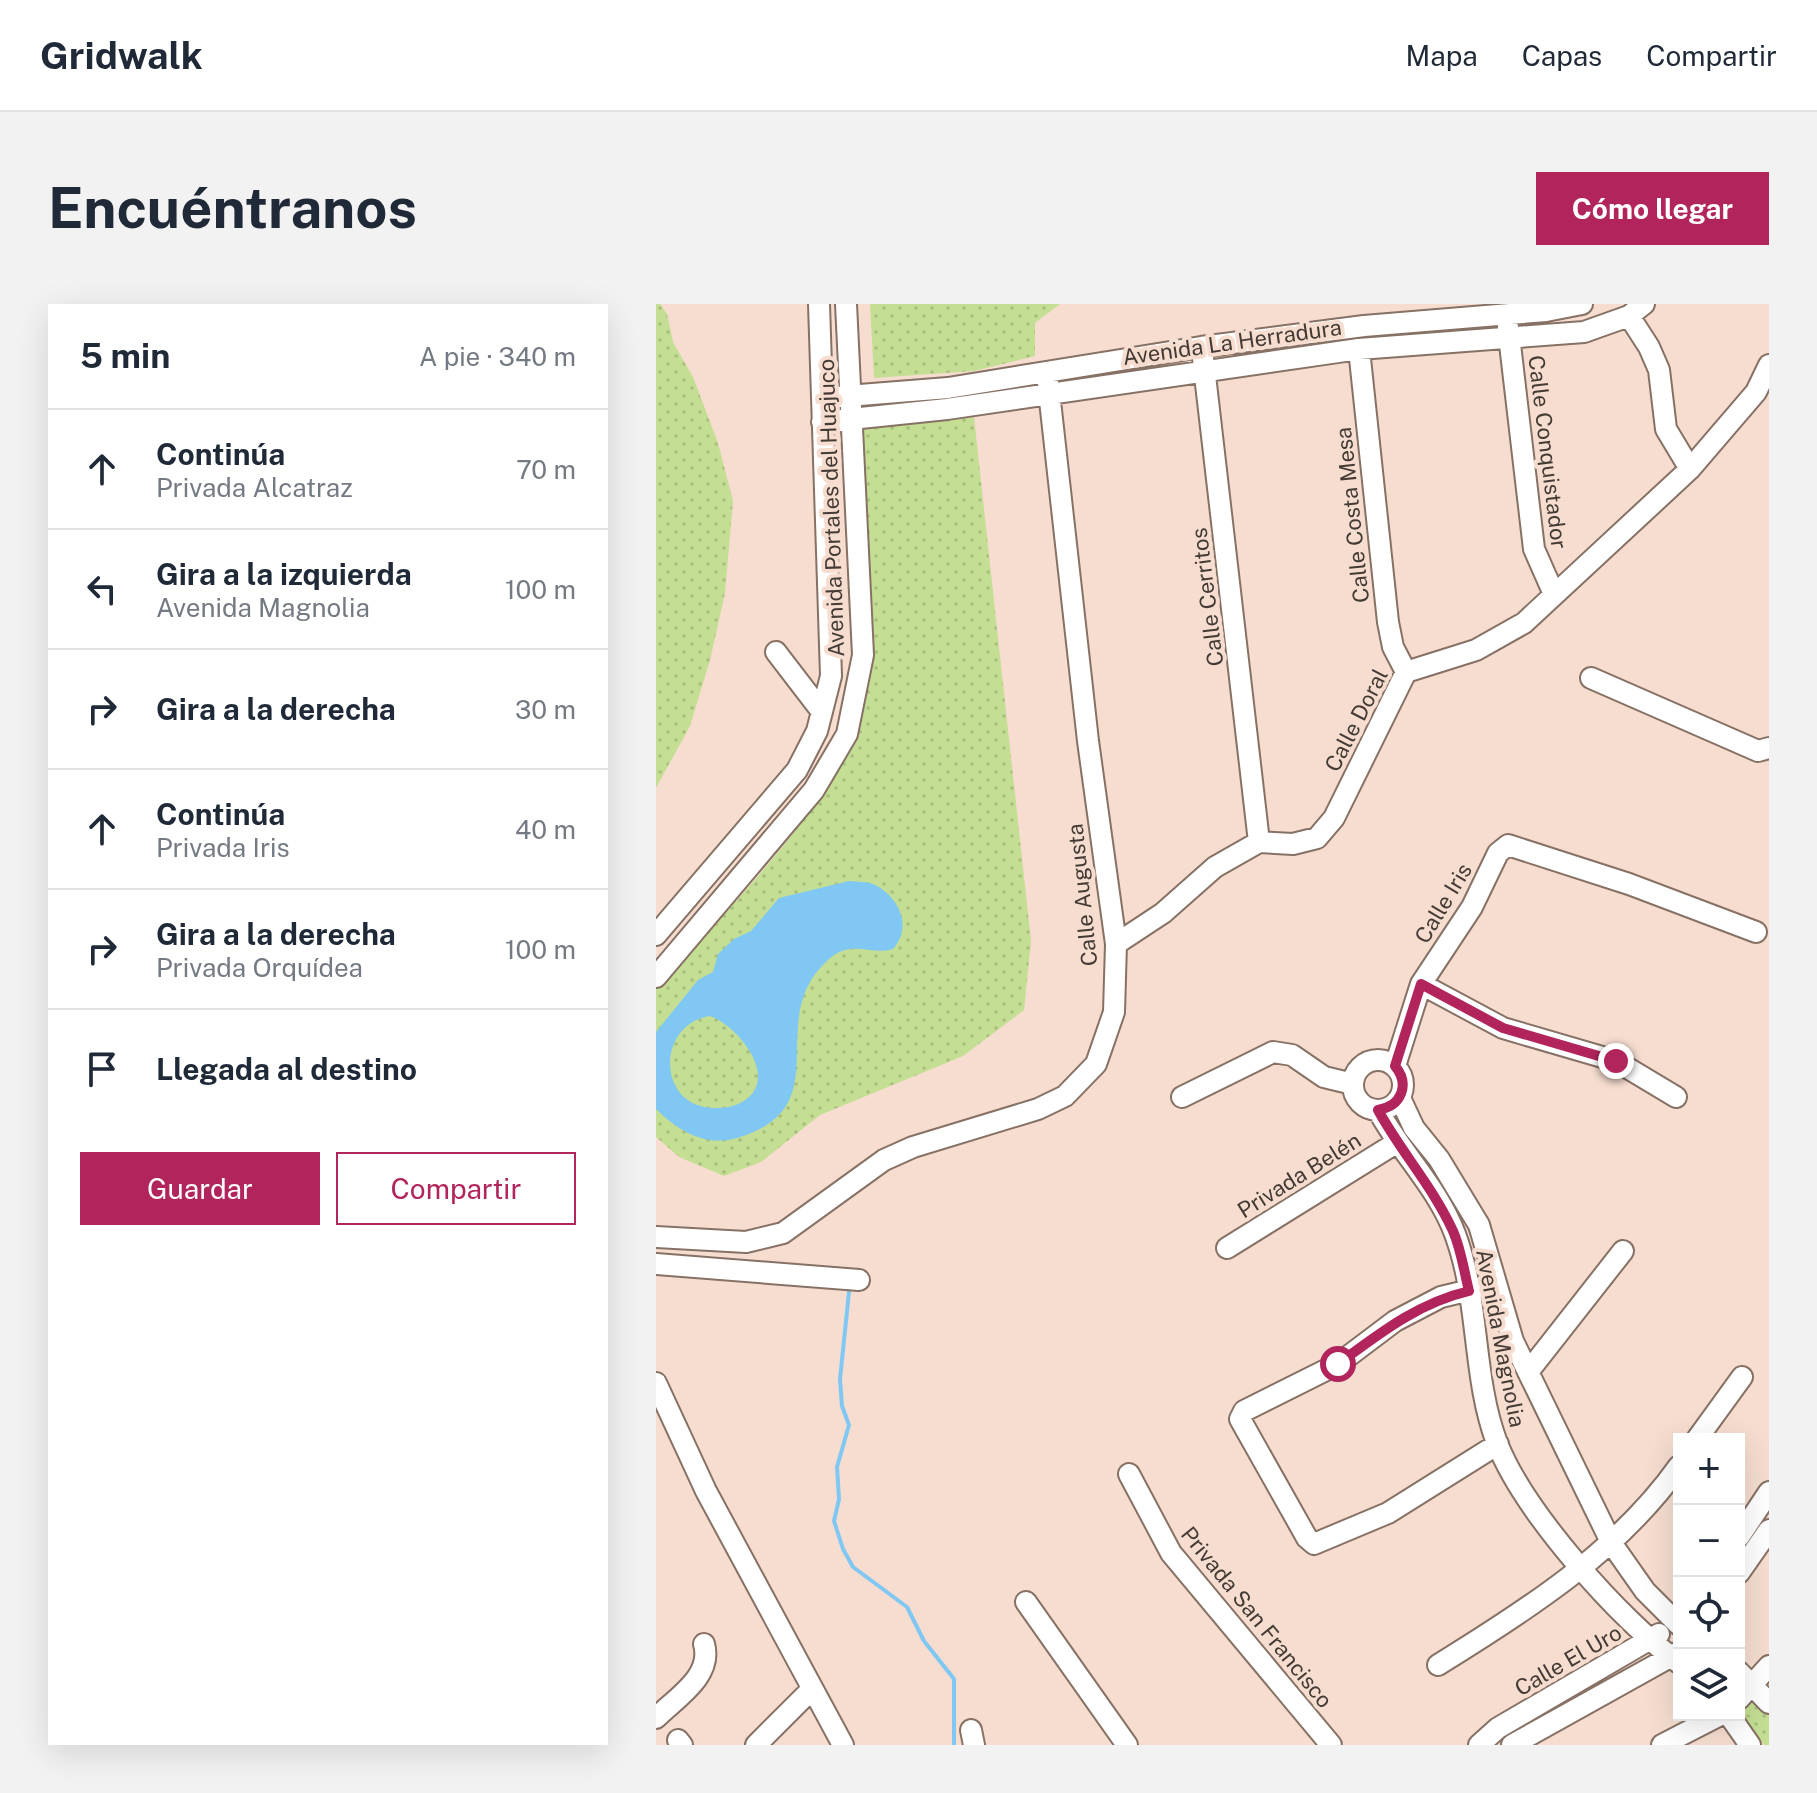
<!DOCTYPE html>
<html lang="es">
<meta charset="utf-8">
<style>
:root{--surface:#fff;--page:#f2f2f3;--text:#1f2937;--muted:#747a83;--line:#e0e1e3;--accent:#b1245c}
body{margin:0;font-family:"Public Sans",sans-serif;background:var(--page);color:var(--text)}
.controls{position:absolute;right:24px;bottom:24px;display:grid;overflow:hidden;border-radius:0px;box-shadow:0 8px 32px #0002}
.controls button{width:72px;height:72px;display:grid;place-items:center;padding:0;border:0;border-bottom:2px solid var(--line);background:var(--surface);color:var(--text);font:40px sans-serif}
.stop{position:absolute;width:24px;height:24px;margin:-18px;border:6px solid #b1245c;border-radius:50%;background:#fff}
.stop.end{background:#b1245c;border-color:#fff;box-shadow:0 2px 8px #0008}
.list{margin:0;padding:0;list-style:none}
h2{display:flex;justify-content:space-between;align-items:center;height:104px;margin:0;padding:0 32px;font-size:34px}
h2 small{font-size:26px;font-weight:400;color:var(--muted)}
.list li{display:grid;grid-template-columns:52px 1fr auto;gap:24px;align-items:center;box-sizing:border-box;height:120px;padding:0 32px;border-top:2px solid var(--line)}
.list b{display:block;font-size:30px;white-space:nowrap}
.list p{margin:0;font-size:26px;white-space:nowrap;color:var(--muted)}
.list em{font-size:26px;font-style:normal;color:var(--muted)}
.actions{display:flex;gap:16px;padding:24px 32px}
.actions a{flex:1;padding:18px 0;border:2px solid var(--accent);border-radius:0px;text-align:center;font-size:28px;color:var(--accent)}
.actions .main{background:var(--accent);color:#fff}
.icon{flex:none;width:44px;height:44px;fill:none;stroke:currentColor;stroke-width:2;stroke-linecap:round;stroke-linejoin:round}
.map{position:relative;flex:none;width:1113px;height:1441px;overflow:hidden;border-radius:0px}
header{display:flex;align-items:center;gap:48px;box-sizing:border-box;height:112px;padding:0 40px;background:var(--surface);border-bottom:2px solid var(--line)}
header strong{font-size:38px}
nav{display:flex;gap:44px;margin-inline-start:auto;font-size:28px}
.intro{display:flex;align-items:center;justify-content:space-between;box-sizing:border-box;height:192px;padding:0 48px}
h1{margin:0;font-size:56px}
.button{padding:20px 36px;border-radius:0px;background:var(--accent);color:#fff;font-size:28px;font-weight:700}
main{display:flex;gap:48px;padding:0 48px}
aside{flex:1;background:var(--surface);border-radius:0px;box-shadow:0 8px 32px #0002}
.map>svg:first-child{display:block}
</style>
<header>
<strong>Gridwalk</strong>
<nav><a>Mapa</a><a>Capas</a><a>Compartir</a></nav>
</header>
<div class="intro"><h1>Encuéntranos</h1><a class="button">Cómo llegar</a></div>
<main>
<aside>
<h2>5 min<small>A pie · 340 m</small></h2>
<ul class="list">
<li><svg class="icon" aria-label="ahead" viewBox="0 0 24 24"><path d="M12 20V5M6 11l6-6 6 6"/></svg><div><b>Continúa</b><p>Privada Alcatraz</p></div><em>70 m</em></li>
<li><svg class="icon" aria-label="left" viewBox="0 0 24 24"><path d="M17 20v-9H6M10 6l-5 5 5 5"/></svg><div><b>Gira a la izquierda</b><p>Avenida Magnolia</p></div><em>100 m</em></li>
<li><svg class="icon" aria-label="right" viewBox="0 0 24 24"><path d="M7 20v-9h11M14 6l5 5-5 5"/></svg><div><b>Gira a la derecha</b></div><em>30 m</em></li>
<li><svg class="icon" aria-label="ahead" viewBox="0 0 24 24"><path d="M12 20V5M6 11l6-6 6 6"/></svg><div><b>Continúa</b><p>Privada Iris</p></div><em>40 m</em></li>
<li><svg class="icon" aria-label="right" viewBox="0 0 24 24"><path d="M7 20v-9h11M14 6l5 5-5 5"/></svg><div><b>Gira a la derecha</b><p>Privada Orquídea</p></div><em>100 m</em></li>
<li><svg class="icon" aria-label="arrive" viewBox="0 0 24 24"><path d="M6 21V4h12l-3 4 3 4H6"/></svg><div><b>Llegada al destino</b></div></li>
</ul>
<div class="actions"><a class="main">Guardar</a><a>Compartir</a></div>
</aside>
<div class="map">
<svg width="1113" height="1441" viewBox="0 0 1113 1441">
<defs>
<pattern id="grass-dots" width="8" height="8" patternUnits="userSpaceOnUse" patternTransform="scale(2)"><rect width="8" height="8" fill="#c4de93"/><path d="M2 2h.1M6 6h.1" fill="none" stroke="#aabf7f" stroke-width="1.8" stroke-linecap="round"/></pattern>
</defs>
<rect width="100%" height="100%" fill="#f6ddd0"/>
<path fill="url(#grass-dots)" d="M0 0H4L11 10 17 38 37 73 62 139 77 197 69 289 54 356 34 422 0 484Z
M214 0H404L379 19V52L318 67 218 74Z
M318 113 375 637 368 706 307 752 164 811 105 858 68 872 23 853 0 833V685C61 617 146 531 190 452 204 428 209 397 213 370L203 132 207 125Z
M1098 1394 1113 1407V1441H1108L1088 1414 1086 1406Z"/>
<path fill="#80c8f3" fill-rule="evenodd" d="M193 577C201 578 212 577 219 581 243 593 257 623 237 645 215 652 196 635 173 655 104 716 187 803 81 834 48 843 23 827 0 805V728L42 676 57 668 62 650 78 635 95 627 123 594ZM54 712C80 721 120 768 93 793 83 802 71 804 59 804 0 804 0 720 54 712Z"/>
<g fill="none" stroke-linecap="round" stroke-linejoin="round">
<path stroke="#80c8f3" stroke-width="4" d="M193 988 184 1075 186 1102 193 1121 181 1163 183 1195 178 1217 187 1245 197 1263 251 1303 268 1337 298 1375V1441"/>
<g stroke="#877165" stroke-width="24">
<path id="minor" d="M973 12 993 43 1003 66 1010 125 1034 165
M852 23 878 245 897 288
M703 45 732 318 737 343 750 368
M547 54 603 538
M166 94 292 84 545 43 708 22 890 7 926 0
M166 118 291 105 703 45 928 28 973 12 988 0
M120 348 166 408
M935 374 1102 447 1113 444
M0 631 141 466 161 427 175 372 163 0
M460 640 507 609 559 563 603 538 637 540 661 534 678 514 750 368 820 346 868 319 1034 165 1100 88 1113 61
M0 673 158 486 191 430 207 351 190 0
M765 680 847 724 960 757 1020 793
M697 781a25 25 0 1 1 50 0a25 25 0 1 1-50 0Z
M739 762 765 680 816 603 842 549 852 541 973 580 1100 628
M526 793 617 748 636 751 668 773 697 780
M744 794 758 824 783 855 823 921 857 1037 956 1240 989 1287 1023 1321
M722 806C745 849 782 884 799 930 824 997 816 1073 841 1139 868 1208 964 1316 1023 1359
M0 933 90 938 127 929 228 856 257 843 382 805 409 792 440 760 458 708 460 640 432 437 391 70
M571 944 740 839
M0 960 203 976
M839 980 785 993 739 1017 682 1060 588 1107 584 1115 651 1234 658 1240 732 1209 842 1140
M872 1068 967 947
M0 1079 50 1187 187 1441
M1041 1135 1086 1073
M473 1170 515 1249 675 1441
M1083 1233 1113 1188
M1083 1269 1113 1226
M370 1298 471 1441
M782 1361C871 1306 962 1248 1023 1162
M1083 1368 1113 1399
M1083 1395 1113 1362
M1073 1411 1094 1441
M0 1414C21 1393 57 1372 48 1340
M315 1426 318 1441
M22 1436 26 1441
M100 1441 156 1385
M823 1441 842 1424 1003 1330
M856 1441 1023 1348
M1006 1441 1064 1411"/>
</g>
<use href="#minor" stroke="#fff" stroke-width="20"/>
</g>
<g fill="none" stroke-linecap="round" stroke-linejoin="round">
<path stroke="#b1245c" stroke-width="10" d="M682 1060C724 1029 762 999 813 987 808 967 805 945 797 927 777 883 745 848 722 806 746 802 754 780 739 762L765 680 847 724 960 757"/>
</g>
<g text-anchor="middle" stroke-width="8" stroke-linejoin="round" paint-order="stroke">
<g font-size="22" fill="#443b35" stroke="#f6ddd0">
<text transform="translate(576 38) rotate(-8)" y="8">Avenida La Herradura</text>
<text transform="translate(892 148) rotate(83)" y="8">Calle Conquistador</text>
<text transform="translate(175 204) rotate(-92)" y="8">Avenida Portales del Huajuco</text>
<text transform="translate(696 211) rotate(-96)" y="8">Calle Costa Mesa</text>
<text transform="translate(551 293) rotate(-97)" y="8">Calle Cerritos</text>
<text transform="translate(700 416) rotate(-63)" y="8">Calle Doral</text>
<text transform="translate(426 591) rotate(-96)" y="8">Calle Augusta</text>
<text transform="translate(787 599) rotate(-59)" y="8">Calle Iris</text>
<text transform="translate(643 871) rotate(-32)" y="8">Privada Belén</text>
<text transform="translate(845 1034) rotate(79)" y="8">Avenida Magnolia</text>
<text transform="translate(601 1313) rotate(51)" y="8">Privada San Francisco</text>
<text transform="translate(912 1356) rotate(-30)" y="8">Calle El Uro</text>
</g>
</g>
</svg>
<div class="controls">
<button>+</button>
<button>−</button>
<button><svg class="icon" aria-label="locate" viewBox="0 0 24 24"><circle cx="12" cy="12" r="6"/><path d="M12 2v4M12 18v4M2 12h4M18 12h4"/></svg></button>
<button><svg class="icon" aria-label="layers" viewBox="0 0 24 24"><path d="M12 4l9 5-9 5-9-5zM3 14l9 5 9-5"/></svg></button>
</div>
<div class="stop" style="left:682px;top:1060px"></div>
<div class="stop end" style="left:960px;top:757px"></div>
</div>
</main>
